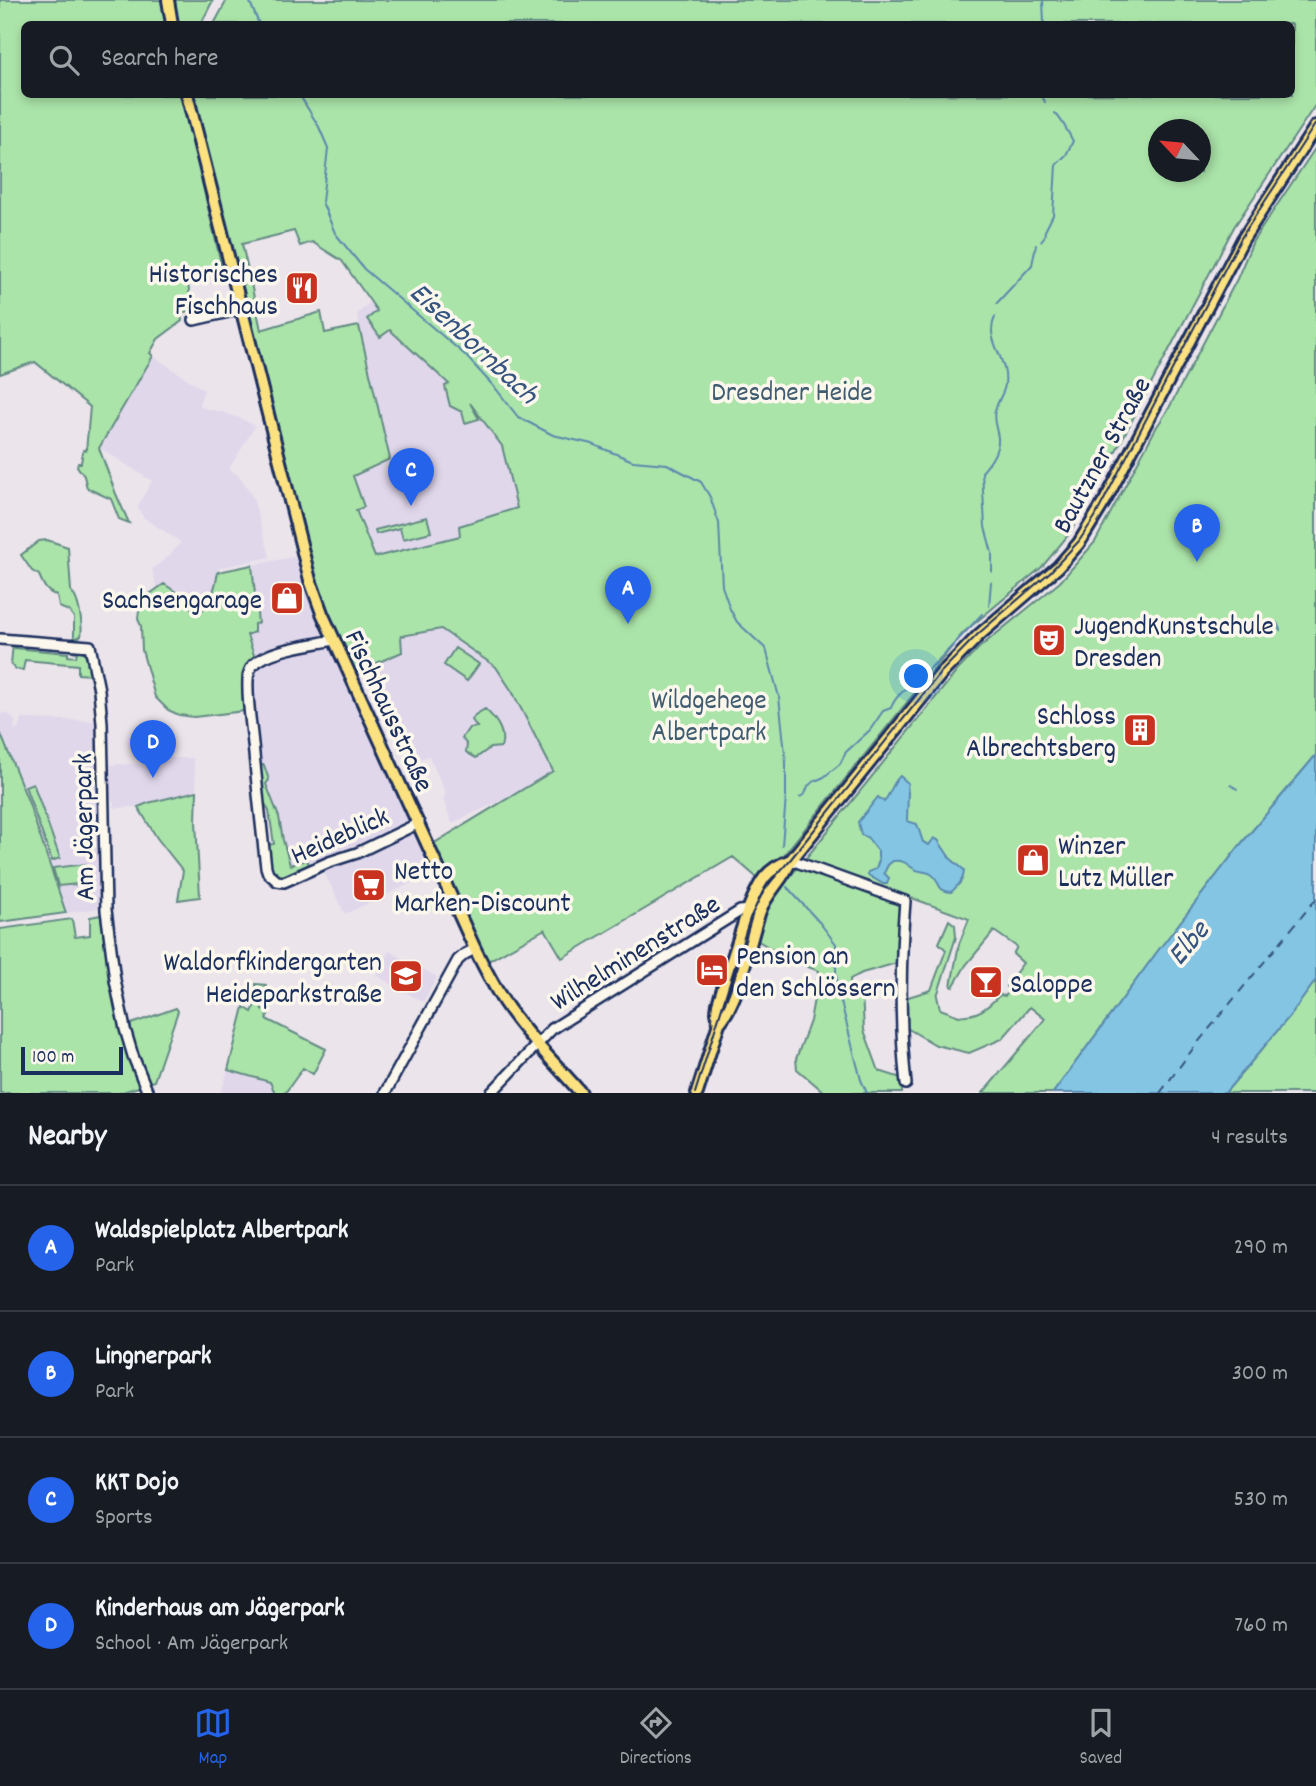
<!DOCTYPE html>
<meta charset="utf-8">
<style>
:root{--surface:#171b24;--page:#20242c;--text:#f1f3f6;--muted:#9ea1a6;--line:#363941;--accent:#2563eb}
body{margin:0;font-family:Dekko,sans-serif;background:var(--page);color:var(--text)}
.compass{position:absolute;left:1148px;top:119px;width:63px;height:63px;border-radius:50%;background:var(--surface);box-shadow:0 4px 10px #0003;rotate:296deg}
.scale{position:absolute;left:21px;bottom:18px;width:102px;box-sizing:border-box;padding-left:7px;border:4px solid #1b2f5e;border-top:0;font-size:19px;line-height:24px;white-space:nowrap;color:#1b2f5e;-webkit-text-stroke:5px #fbf7ec;paint-order:stroke}
.you{position:absolute;left:917px;top:677px;width:24px;height:24px;margin:-18px;border:5px solid #fff;border-radius:50%;background:#1a73e8;box-shadow:0 0 0 10px #1a73e833}
.badge{display:grid;place-items:center;width:46px;height:46px;border-radius:50%;background:var(--accent);color:#fff;font-size:23px;font-weight:700}
.pin{position:absolute;translate:-50% -58px;filter:drop-shadow(0 2px 4px #0008)}
.pin::after{content:'';position:absolute;top:37px;width:24px;height:21px;background:inherit;clip-path:polygon(0 0,100% 0,50% 100%)}
.list{margin:0;padding:0;list-style:none}
h2{display:flex;justify-content:space-between;align-items:center;height:91px;margin:0;padding:0 28px;font-size:30px}
h2 small{font-size:23px;font-weight:400;color:var(--muted)}
.list li{display:grid;grid-template-columns:46px 1fr auto;gap:21px;align-items:center;box-sizing:border-box;height:126px;padding:0 28px;border-top:2px solid var(--line)}
.list b{display:block;font-size:26px;white-space:nowrap}
.list p{margin:0;font-size:23px;white-space:nowrap;color:var(--muted)}
.list em{font-size:23px;font-style:normal;color:var(--muted)}
.icon{flex:none;width:38px;height:38px;fill:none;stroke:currentColor;stroke-width:2;stroke-linecap:round;stroke-linejoin:round}
.map{position:relative;flex:none;width:1316px;height:1093px;overflow:hidden}
.search{position:absolute;background:var(--surface);box-shadow:0 4px 10px #0003;left:21px;right:21px;top:21px;height:77px;display:flex;align-items:center;gap:18px;box-sizing:border-box;padding:0 24px;border-radius:10px;color:var(--muted);font-size:26px}
.sheet{height:595px;background:var(--surface)}
nav{display:flex;justify-content:space-around;align-items:center;box-sizing:border-box;height:98px;border-top:2px solid var(--line);background:var(--surface);font-size:19px;color:var(--muted)}
nav a{display:grid;justify-items:center;gap:4px}
nav .on{color:var(--accent)}
.map>svg:first-child{display:block}
</style>
<div class="map">
<svg width="1316" height="1093" viewBox="0 0 1316 1093">
<rect width="100%" height="100%" fill="#ebe4eb"/>
<filter id="ink" filterUnits="userSpaceOnUse"><feTurbulence type="fractalNoise" baseFrequency=".0143" numOctaves="2"/><feDisplacementMap in="SourceGraphic" scale="14" xChannelSelector="R" yChannelSelector="G"/><feConvolveMatrix kernelMatrix="1 2 1 2 8 2 1 2 1" color-interpolation-filters="sRGB"/></filter>
<g filter="url(#ink)">
<path fill="#e0d7eb" d="M370 302 391 331 471 405 488 427 502 446 517 508 459 526 461 536 375 557 355 510 353 476 390 459 357 314Z
M153 356 204 390 199 404 203 408 221 412 242 419 255 426 229 469 241 478 253 498 270 557 219 568 214 594 204 610 199 614 180 601 164 584 157 588 152 569 169 556 181 542 144 518 138 508 139 504 152 481 100 448Z
M299 556 330 645 334 648 411 820 409 824 357 850 310 867 290 866 283 840 279 817 266 783 269 780 264 766H258L251 677 256 669 264 663 262 657 255 658 247 635 254 632 253 624 258 623 252 565Z
M441 629 496 667 513 693 553 772 524 790 452 823 443 799 446 794 429 756 415 760 383 699 369 667 401 652V636Z
M8 713 15 721 14 729 18 730 22 719 97 721 100 908 66 913 19 777 0 732V714Z
M168 758H193L197 791 148 803 138 807 114 808V802L110 798V765L148 763Z
M414 831 417 832 435 872 345 914 323 870 331 866 333 863Z
M389 951 437 977 423 1002 376 975Z
M228 1070 270 1082 275 1093H221Z"/>
<path fill="#abe4a9" stroke="#638a84" stroke-width="2" fill-rule="evenodd" d="M0 0H163L168 24H24V94L182 95 225 281 217 282 214 272 187 278 192 310 181 313 182 321 158 339 150 353 153 356 99 448 116 494 129 523 119 519 111 499 87 488 84 476 77 466 78 463H81L83 450 86 451 90 407 35 362 0 374Z
M172 0H213L201 24H176Z
M227 0H1316V104L1234 227 1101 479 1070 533 1042 567 963 633 762 882 733 857 562 958 545 929 486 962 433 844 553 771 513 693 496 667 441 629 401 636 402 652 354 673 319 595 239 282 250 279 261 330 321 312 325 333 359 326 390 459 353 476 364 507 356 510 375 557 460 536 459 526 517 508 502 446 470 403 479 419 465 423 462 412 450 406 445 386 449 384 390 330 380 337 367 319 377 311 342 261 312 242 300 246 294 231 242 244 249 275 237 276 191 95 1292 94V24H214ZM1158 130H1200V172H1158Z
M1316 147V755L1241 844 1157 952 1053 1093H983L1045 1019 1030 1007 1002 1039 969 1053 936 1045 905 1027V998L931 990 946 950 939 943 949 920 955 925 956 937 937 996 940 1009 959 1016C965 1014 970 1016 976 1013 986 1010 993 1001 1000 995L1005 996 1009 991 1006 986 1023 963 1013 954 1017 947 994 931 966 965 953 987 951 986 959 944 969 919 912 898H903L809 862 806 858 957 671 980 647 1060 582 1095 542 1156 428 1169 408 1237 279 1253 241Z
M427 517 431 532 403 539 400 528 376 534 375 530Z
M47 540 68 547 71 591C79 599 83 624 81 636L74 639V617L69 611 59 607 57 595C46 593 43 584 39 575L32 571 21 555 39 541Z
M252 565 258 623 254 624V632L247 635 255 658 245 669 244 711 194 717 179 715 168 710 155 697 142 650 141 626 138 619 140 601 164 584 179 594 180 601 199 613C212 602 215 588 218 572Z
M15 643V648L68 653V656L76 657 77 652 70 651V649L84 652 88 658 91 675 78 674V665L25 660 23 670 16 669 11 664 13 644Z
M455 648 479 664 467 681 444 665Z
M485 709C496 719 506 732 501 747L490 748 476 758 466 752 467 745 462 738 469 728 477 727 472 720 475 715Z
M0 732 28 801 66 913 0 922Z
M264 765 269 780 266 784 279 817 283 840 290 865 307 860 310 867C298 873 277 886 270 868 267 861 267 852 266 845L274 844 269 811 262 798 258 766Z
M33 783 60 858 52 861 25 786Z
M197 791 196 821 200 897 178 900 183 871 157 838 138 807 148 803Z
M86 864 89 883 58 886 53 868Z
M797 868H805L901 903 897 963 862 973 850 979V991L862 992 864 1030 879 1071 901 1078 902 1093H825L797 1069 796 1059 810 1021 819 971 792 961 755 939C766 906 775 894 797 868Z
M101 915 110 984 121 1027 142 1086 119 1093H0V929L72 919 75 937 90 935V917Z
M1316 980V1093H1225L1289 1017Z
M256 984 266 985 265 993 260 994 262 1010 271 1008 266 1019 326 1049 313 1074 303 1068 285 1093H275L270 1082 228 1070 244 1007 252 1012 254 1008Z
M176 1008 178 1011 154 1081 147 1084 128 1025Z"/>
<path fill="#84c5e4" stroke="#5a89ae" stroke-width="2" d="M1316 755V980L1289 1017 1225 1093H1053L1157 952 1241 844Z
M900 776 908 783 907 788 908 792 907 821 917 824 923 842 929 845 934 838 938 840 950 858 964 870C964 880 958 886 951 892 934 890 942 881 931 874 926 871 919 872 914 869 905 863 904 860 893 861L888 865 884 873 889 878 887 884H883L868 875V872L876 869 879 860 878 858V851L867 837 861 835 858 822 878 797 884 802C890 794 893 782 900 776Z"/>
<g fill="none" stroke-linecap="round" stroke-linejoin="round">
<path stroke="#5a89ae" stroke-width="2" d="M249 0 259 24
M1043 0 1044 24
M299 94 319 127 328 148 322 202 335 233 364 269 465 355 497 390 518 417 553 435 592 444 633 461 667 464 701 482 710 497 719 523 722 586 730 609 737 622 766 649 779 697 786 763V797L782 845
M1041 94 1045 102
M1041 241 1044 237 1045 231 1053 215 1056 165 1066 155 1073 141C1067 131 1063 121 1055 113
M997 303 1032 265 1036 245
M992 572V553L985 527 982 472C990 463 999 450 998 438 997 428 992 420 995 411 999 395 1007 393 1005 374 1003 353 985 339 995 317
M989 606 991 582
M1277 623 1280 630
M1231 785 1237 789
M800 797 805 794 808 786 813 782 824 777 840 764 846 752 870 730 883 711 891 708C896 693 913 684 925 673 944 655 964 634 982 614
M787 887 820 923 836 944V974L841 1002 861 1080 867 1093"/>
<path stroke="#355480" stroke-width="2" stroke-dasharray="9 7" stroke-linecap="butt" d="M1160 1093 1195 1046 1316 899"/>
<g stroke="#1b2f5e" stroke-width="14">
<path id="minor" d="M194 320 242 309
M0 639 90 646 99 690 102 723 106 910 115 980 125 1029 133 1056 148 1093
M334 640C311 645 269 649 253 665 249 670 248 675 248 680 247 701 251 723 253 744 257 785 261 826 266 867L268 873 277 881 284 882 329 862 357 853 419 823
M791 860 905 901C900 964 899 1021 906 1084
M385 1093 458 960 465 954 475 949
M491 1093 552 1029 740 911 752 910"/>
</g>
<g stroke="#1b2f5e" stroke-width="16">
<path id="major" d="M168 0 172 24
M187 94 310 580 322 613 475 949C484 967 493 985 504 1002 526 1035 555 1063 581 1093
M719 1023 717 1012 718 1004 748 910C759 885 763 870 791 860
M697 1093 719 1023C740 1000 749 941 760 911 767 892 784 879 791 860L941 674 979 635 1058 567 1079 543 1106 499 1243 239 1316 126"/>
</g>
<use href="#minor" stroke="#fbf7ec" stroke-width="9"/>
<use href="#major" stroke="#fbe180" stroke-width="10"/>
<path stroke="#1b2f5e" stroke-width="2" d="M695 1093 750 918 765 888 790 860 941 672 978 634 1050 572 1079 541 1095 517 1241 238 1316 123"/>
</g>
</g>
<defs>
<g id="restaurant-square" transform="scale(1.75)"><rect x="-9" y="-9" width="18" height="18" rx="4" fill="#c8321e" stroke="#fbf7ec"/><path d="M-5-6h1v4h1v-4h1v4h1v-4h1v5L-1.5 .5V6h-2V.5L-5-1ZM5-6V6H3V1.5H1.5Q1.5-4 5-6Z" fill="#fff"/></g>
<g id="shop-square" transform="scale(1.75)"><rect x="-9" y="-9" width="18" height="18" rx="4" fill="#c8321e" stroke="#fbf7ec"/><path d="M-5-2.5h2.3a2.7 3.5 0 0 1 5.4 0H5L5.5 6h-11ZM-1.5-2.5h3a1.5 2.3 0 0 0-3 0Z" fill="#fff"/></g>
<g id="theatre-square" transform="scale(1.75)"><rect x="-9" y="-9" width="18" height="18" rx="4" fill="#c8321e" stroke="#fbf7ec"/><path d="M-5-5.5Q0-4 5-5.5V0Q5 5 0 6Q-5 5-5 0ZM-3.3-2.5H-1v1.5H-3.3ZM1-2.5H3.3v1.5H1ZM-2.8 1Q0 5.5 2.8 1Z" fill="#fff"/></g>
<g id="building-square" transform="scale(1.75)"><rect x="-9" y="-9" width="18" height="18" rx="4" fill="#c8321e" stroke="#fbf7ec"/><path d="M-4-6H4V6H1V3H-1V6H-4ZM-2.5-4.3h1.7v1.8h-1.7ZM.8-4.3h1.7v1.8H.8ZM-2.5-1h1.7V.8h-1.7ZM.8-1h1.7V.8H.8Z" fill="#fff"/></g>
<g id="supermarket-square" transform="scale(1.75)"><rect x="-9" y="-9" width="18" height="18" rx="4" fill="#c8321e" stroke="#fbf7ec"/><path d="M-6-5.5h2.5l.6 2H6L4.5 2H-2.5L-4.4-4H-6ZM-1.5 3.2a1.3 1.3 0 1 0 .1 0ZM3 3.2a1.3 1.3 0 1 0 .1 0Z" fill="#fff"/></g>
<g id="hotel-square" transform="scale(1.75)"><rect x="-9" y="-9" width="18" height="18" rx="4" fill="#c8321e" stroke="#fbf7ec"/><path d="M-6-4.5h1.5V1H6V5H4.5V3h-9V5H-6ZM-4 0a1.8 1.8 0 1 1 3.6 0ZM.5 0V-2.5h3Q6-2.5 6 0Z" fill="#fff"/></g>
<g id="school-square" transform="scale(1.75)"><rect x="-9" y="-9" width="18" height="18" rx="4" fill="#c8321e" stroke="#fbf7ec"/><path d="M0-5L7-2L0 1L-7-2ZM-4 1L0 2.5L4 1V4Q0 6-4 4Z" fill="#fff"/></g>
<g id="bar-square" transform="scale(1.75)"><rect x="-9" y="-9" width="18" height="18" rx="4" fill="#c8321e" stroke="#fbf7ec"/><path d="M-6-5H6L.8 .8V4.5H3.5V6h-7V4.5H-.8V.8Z" fill="#fff"/></g>
</defs>
<g fill-rule="evenodd">
<use href="#restaurant-square" x="302" y="288"/>
<use href="#shop-square" x="287" y="598"/>
<use href="#theatre-square" x="1049" y="640"/>
<use href="#building-square" x="1140" y="730"/>
<use href="#shop-square" x="1033" y="860"/>
<use href="#supermarket-square" x="369" y="885"/>
<use href="#hotel-square" x="712" y="970"/>
<use href="#school-square" x="406" y="976"/>
<use href="#bar-square" x="986" y="982"/>
</g>
<g text-anchor="middle" stroke-width="7" stroke-linejoin="round" paint-order="stroke">
<g font-size="28" fill="#1b2f5e" stroke="#fbf7ec" text-anchor="start">
<text x="278" y="282" text-anchor="end">Historisches<tspan x="278" dy="32">Fischhaus</tspan></text>
<text x="262" y="608" text-anchor="end">Sachsengarage</text>
<text x="1074" y="634">JugendKunstschule<tspan x="1074" dy="32">Dresden</tspan></text>
<text x="1116" y="724" text-anchor="end">Schloss<tspan x="1116" dy="32">Albrechtsberg</tspan></text>
<text x="1058" y="854">Winzer<tspan x="1058" dy="32">Lutz Müller</tspan></text>
<text x="394" y="879">Netto<tspan x="394" dy="32">Marken-Discount</tspan></text>
<text x="736" y="964">Pension an<tspan x="736" dy="32">den Schlössern</tspan></text>
<text x="382" y="970" text-anchor="end">Waldorfkindergarten<tspan x="382" dy="32">Heideparkstraße</tspan></text>
<text x="1010" y="992">Saloppe</text>
</g>
<g font-size="28" fill="#3f5c71" stroke="#fbf7ec">
<text x="792" y="400">Dresdner Heide</text>
<text x="709" y="708">Wildgehege<tspan x="709" dy="32">Albertpark</tspan></text>
</g>
<g font-size="28" fill="#1b2f5e" stroke="#fbf7ec">
<text transform="translate(1100 454) rotate(-61)" y="10">Bautzner Straße</text>
<text transform="translate(391 710) rotate(65)" y="10">Fischhausstraße</text>
<text transform="translate(82 827) rotate(-91)" y="10">Am Jägerpark</text>
<text transform="translate(339 834) rotate(-24)" y="10">Heideblick</text>
<text transform="translate(634 951) rotate(-32)" y="10">Wilhelminenstraße</text>
</g>
<g font-size="30" font-style="italic" fill="#355480" stroke="#fbf7ec">
<text transform="translate(475 342) rotate(43)" y="10">Eisenbornbach</text>
<text transform="translate(1187 942) rotate(-50)" y="10">Elbe</text>
</g>
</g>
</svg>
<svg class="compass" viewBox="-18 -18 36 36"><path d="M0-13l5 13h-10z" fill="#e53935"/><path d="M0 13l5-13h-10z" fill="#9ea1a6"/></svg>
<div class="scale">100 m</div>
<div class="you"></div>
<div class="pin badge" style="left:628px;top:624px">A</div>
<div class="pin badge" style="left:1197px;top:562px">B</div>
<div class="pin badge" style="left:411px;top:506px">C</div>
<div class="pin badge" style="left:153px;top:778px">D</div>
<div class="search"><svg class="icon" aria-label="search" viewBox="0 0 24 24"><circle cx="10" cy="10" r="6"/><path d="M15 15l6 6"/></svg>Search here</div>
</div>
<section class="sheet">
<h2>Nearby<small>4 results</small></h2>
<ul class="list">
<li><span class="badge">A</span><div><b>Waldspielplatz Albertpark</b><p>Park</p></div><em>290 m</em></li>
<li><span class="badge">B</span><div><b>Lingnerpark</b><p>Park</p></div><em>300 m</em></li>
<li><span class="badge">C</span><div><b>KKT Dojo</b><p>Sports</p></div><em>530 m</em></li>
<li><span class="badge">D</span><div><b>Kinderhaus am Jägerpark</b><p>School · Am Jägerpark</p></div><em>760 m</em></li>
</ul>
</section>
<nav>
<a class="on"><svg class="icon" aria-label="map" viewBox="0 0 24 24"><path d="M3 6l6-2 6 2 6-2v14l-6 2-6-2-6 2zM9 4v14M15 6v14"/></svg>Map</a>
<a><svg class="icon" aria-label="directions" viewBox="0 0 24 24"><path d="M12 3l9 9-9 9-9-9zM9 14v-3h6M13 9l2 2-2 2"/></svg>Directions</a>
<a><svg class="icon" aria-label="saved" viewBox="0 0 24 24"><path d="M7 4h10v16l-5-4-5 4z"/></svg>Saved</a>
</nav>
